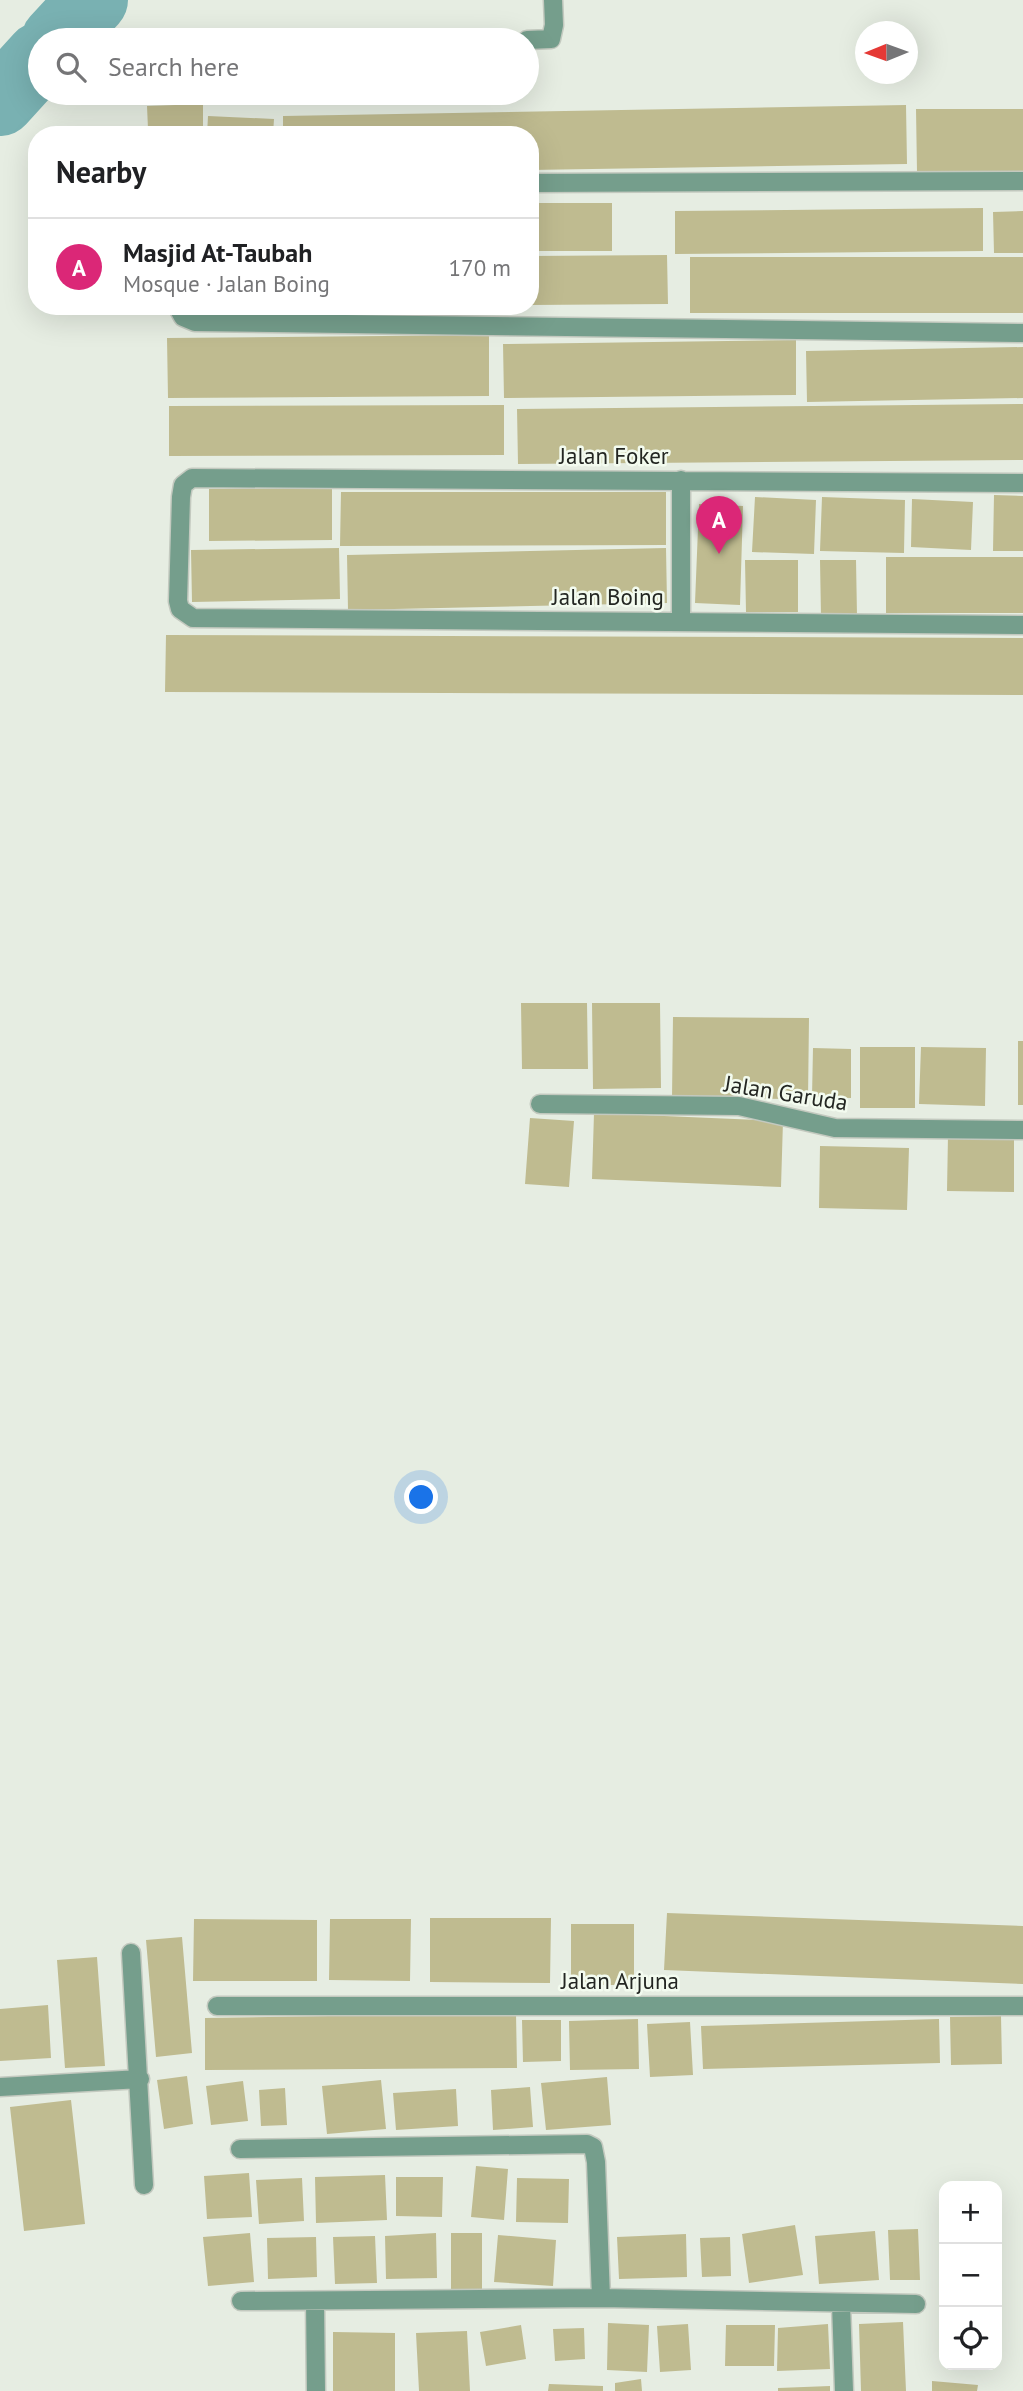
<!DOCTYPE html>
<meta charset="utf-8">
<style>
:root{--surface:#fff;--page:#f2f2f2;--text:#202124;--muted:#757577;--line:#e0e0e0;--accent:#db2777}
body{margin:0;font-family:"PT Sans",sans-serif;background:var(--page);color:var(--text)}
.controls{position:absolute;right:21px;bottom:21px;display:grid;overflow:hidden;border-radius:14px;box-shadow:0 7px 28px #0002}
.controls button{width:63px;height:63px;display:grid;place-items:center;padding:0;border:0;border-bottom:2px solid var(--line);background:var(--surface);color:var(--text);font:35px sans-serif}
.compass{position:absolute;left:855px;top:21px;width:63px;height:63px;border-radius:50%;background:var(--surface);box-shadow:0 7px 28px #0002;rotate:269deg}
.you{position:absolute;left:422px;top:1498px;width:24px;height:24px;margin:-18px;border:5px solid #fff;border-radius:50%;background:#1a73e8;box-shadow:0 0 0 10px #1a73e833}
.badge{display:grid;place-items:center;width:46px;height:46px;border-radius:50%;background:var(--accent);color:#fff;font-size:23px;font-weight:700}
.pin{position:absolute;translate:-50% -58px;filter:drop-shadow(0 2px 4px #0008)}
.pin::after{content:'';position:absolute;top:37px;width:24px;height:21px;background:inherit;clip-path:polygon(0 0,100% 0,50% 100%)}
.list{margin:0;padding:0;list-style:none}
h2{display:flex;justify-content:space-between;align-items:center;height:91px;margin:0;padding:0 28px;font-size:30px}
h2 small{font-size:23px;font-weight:400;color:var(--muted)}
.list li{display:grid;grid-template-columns:46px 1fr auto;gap:21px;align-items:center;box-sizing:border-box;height:98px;padding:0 28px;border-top:2px solid var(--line)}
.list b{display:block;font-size:26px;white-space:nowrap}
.list p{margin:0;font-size:23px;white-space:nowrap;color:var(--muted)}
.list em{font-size:23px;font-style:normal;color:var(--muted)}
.icon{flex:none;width:38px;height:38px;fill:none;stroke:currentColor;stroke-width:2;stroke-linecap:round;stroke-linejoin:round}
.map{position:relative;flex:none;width:1023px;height:2391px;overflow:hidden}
.search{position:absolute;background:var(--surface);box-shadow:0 7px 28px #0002;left:28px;top:28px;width:511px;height:77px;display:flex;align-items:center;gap:18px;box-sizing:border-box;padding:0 24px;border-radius:38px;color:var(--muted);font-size:26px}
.panel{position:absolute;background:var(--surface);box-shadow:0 7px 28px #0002;left:28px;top:126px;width:511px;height:189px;border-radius:28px}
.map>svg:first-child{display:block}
</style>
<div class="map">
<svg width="1023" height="2391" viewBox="0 0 1023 2391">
<rect width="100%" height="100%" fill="#e6ede2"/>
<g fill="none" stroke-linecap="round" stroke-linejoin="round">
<path stroke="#79b1b2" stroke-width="70" d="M56 40 93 0
M0 101 40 57"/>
</g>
<path fill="#bfbb90" d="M203 104V127L148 129 147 106Z
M906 105 907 164 530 170V135H283V116Z
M916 109H1023V172H917Z
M208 116 274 119 273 135H207Z
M530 203H612V251H530Z
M983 208V251L675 254V211Z
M1023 211V253H994L993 212Z
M667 255 668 304 530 305V256Z
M690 257H1023V313H690Z
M489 335V396L168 398 167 338Z
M796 340V395L504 398 503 344Z
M1023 347V398L807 402 806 351Z
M1023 404V460L518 464 517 409Z
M504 405V455L169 456V406Z
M332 488V540L209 541V489Z
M341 492H666V545L340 546Z
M994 495 1023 496V551H993Z
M755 497 816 500 814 554 752 552Z
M822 497 905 500 904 553 820 551Z
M912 499 973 502 971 550 911 547Z
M699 504 743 506 740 605 695 603Z
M339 548 340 599 192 602 191 550Z
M666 548 667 603 348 610 347 555Z
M886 557H1023V613H886Z
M745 560H798V612H746Z
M820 560H856L857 616H821Z
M166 635 1023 638V695L165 692Z
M521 1003H587L588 1069H522Z
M592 1003H660L661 1088 593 1089Z
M673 1017 809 1018 808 1099 672 1098Z
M1018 1041H1023V1105H1018Z
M860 1047H915V1108H860Z
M921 1047 986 1048 985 1106 919 1104Z
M813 1048 851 1049V1098L812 1097Z
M594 1113 783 1121 781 1187 592 1179Z
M530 1118 574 1121 569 1187 525 1184Z
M948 1135 1014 1137V1192L947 1191Z
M820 1146 909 1148 907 1210 819 1208Z
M667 1913 1023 1926V1984L664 1970Z
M430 1918H551L550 1983 430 1982Z
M194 1919 317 1920V1981H193Z
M330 1919H411L410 1981 329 1980Z
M571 1924H634V1985H571Z
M182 1937 192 2053 156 2057 146 1940Z
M97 1957 105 2066 65 2068 57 1960Z
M48 2005 51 2058 0 2061V2009Z
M516 2013 517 2068 205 2070V2018Z
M1001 2016 1002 2064 951 2065 950 2017Z
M638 2019 639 2069 570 2070 569 2021Z
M939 2019 940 2063 703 2069 701 2026Z
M522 2020H561V2061L523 2062Z
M690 2022 693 2075 650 2077 647 2024Z
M187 2076 193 2124 164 2129 157 2080Z
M607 2077 611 2125 546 2130 541 2083Z
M381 2080 386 2129 327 2134 322 2086Z
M243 2081 248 2121 211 2125 206 2086Z
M530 2087 533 2127 493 2130 491 2090Z
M285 2088 287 2125 261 2126 259 2090Z
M456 2089 458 2126 396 2130 393 2093Z
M71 2100 85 2224 24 2231 10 2107Z
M476 2166 508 2169 504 2220 471 2217Z
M249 2173 252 2217 207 2219 204 2176Z
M385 2175 387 2220 316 2223 315 2177Z
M396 2177H443L442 2217 396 2216Z
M302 2178 304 2221 259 2224 256 2180Z
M517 2178 569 2179 568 2223 516 2222Z
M795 2225 803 2275 749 2283 742 2234Z
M918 2229 920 2280H890L888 2230Z
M875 2231 879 2280 819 2284 815 2236Z
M250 2233 254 2282 208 2286 203 2237Z
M436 2233 437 2278 386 2279 385 2236Z
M451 2233H482V2290L451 2291Z
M686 2234 687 2277 619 2279 617 2237Z
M498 2235 556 2240 553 2286 494 2282Z
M375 2236 377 2283 335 2284 333 2237Z
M316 2237 317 2277 268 2279 267 2238Z
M730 2237 731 2276 702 2277 700 2238Z
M903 2322 906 2391H861L859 2324Z
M608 2323 649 2325 647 2372 607 2370Z
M688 2324 691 2370 660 2372 657 2326Z
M828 2324 830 2369 777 2371 778 2328Z
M521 2325 526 2359 486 2366 480 2332Z
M726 2325H775L774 2366H725Z
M584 2328 585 2359 555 2361 553 2329Z
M467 2331 470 2391H419L416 2333Z
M333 2332 395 2333V2391H333Z
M641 2379 642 2391H615V2383Z
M932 2381 978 2385 977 2391H932Z
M549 2384 603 2386V2391H548Z
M830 2386V2391H778V2388Z"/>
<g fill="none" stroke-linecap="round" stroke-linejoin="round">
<g stroke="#c3c9bf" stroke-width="21">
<path id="street" d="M527 40 551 39 554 25 553 0
M530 183 1023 181
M177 306 183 317 195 322 1023 333
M681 480V622
M1023 483 192 478 183 485 181 497 178 601 180 609 193 618 1023 625
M540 1104 739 1106 835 1128 1023 1130
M131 1953 144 2185
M217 2006H1023
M0 2087 140 2079
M240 2149 587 2144 593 2147 596 2162 601 2298
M241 2301 601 2298 916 2304
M315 2301 316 2391
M841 2304 844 2391"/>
</g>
<use href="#street" stroke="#759e8c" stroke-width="18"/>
</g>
<g text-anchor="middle" stroke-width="5" stroke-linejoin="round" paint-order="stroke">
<g font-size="23" fill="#232622" stroke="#f3fbef">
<text x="614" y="464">Jalan Foker</text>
<text x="608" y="605">Jalan Boing</text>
<text transform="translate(786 1093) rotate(9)" y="8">Jalan Garuda</text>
<text x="620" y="1989">Jalan Arjuna</text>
</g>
</g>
</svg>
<div class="controls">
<button>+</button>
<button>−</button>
<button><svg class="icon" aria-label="locate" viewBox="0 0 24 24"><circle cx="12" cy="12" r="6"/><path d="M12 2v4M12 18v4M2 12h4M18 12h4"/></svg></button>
</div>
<svg class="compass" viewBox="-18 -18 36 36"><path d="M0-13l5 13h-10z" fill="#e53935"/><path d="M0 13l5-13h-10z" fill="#757577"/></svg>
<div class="you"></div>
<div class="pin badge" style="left:719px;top:554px">A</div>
<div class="search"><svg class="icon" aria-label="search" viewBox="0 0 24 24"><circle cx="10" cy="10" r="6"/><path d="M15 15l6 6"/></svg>Search here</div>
<section class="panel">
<h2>Nearby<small></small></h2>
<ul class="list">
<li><span class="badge">A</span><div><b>Masjid At-Taubah</b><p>Mosque · Jalan Boing</p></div><em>170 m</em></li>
</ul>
</section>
</div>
